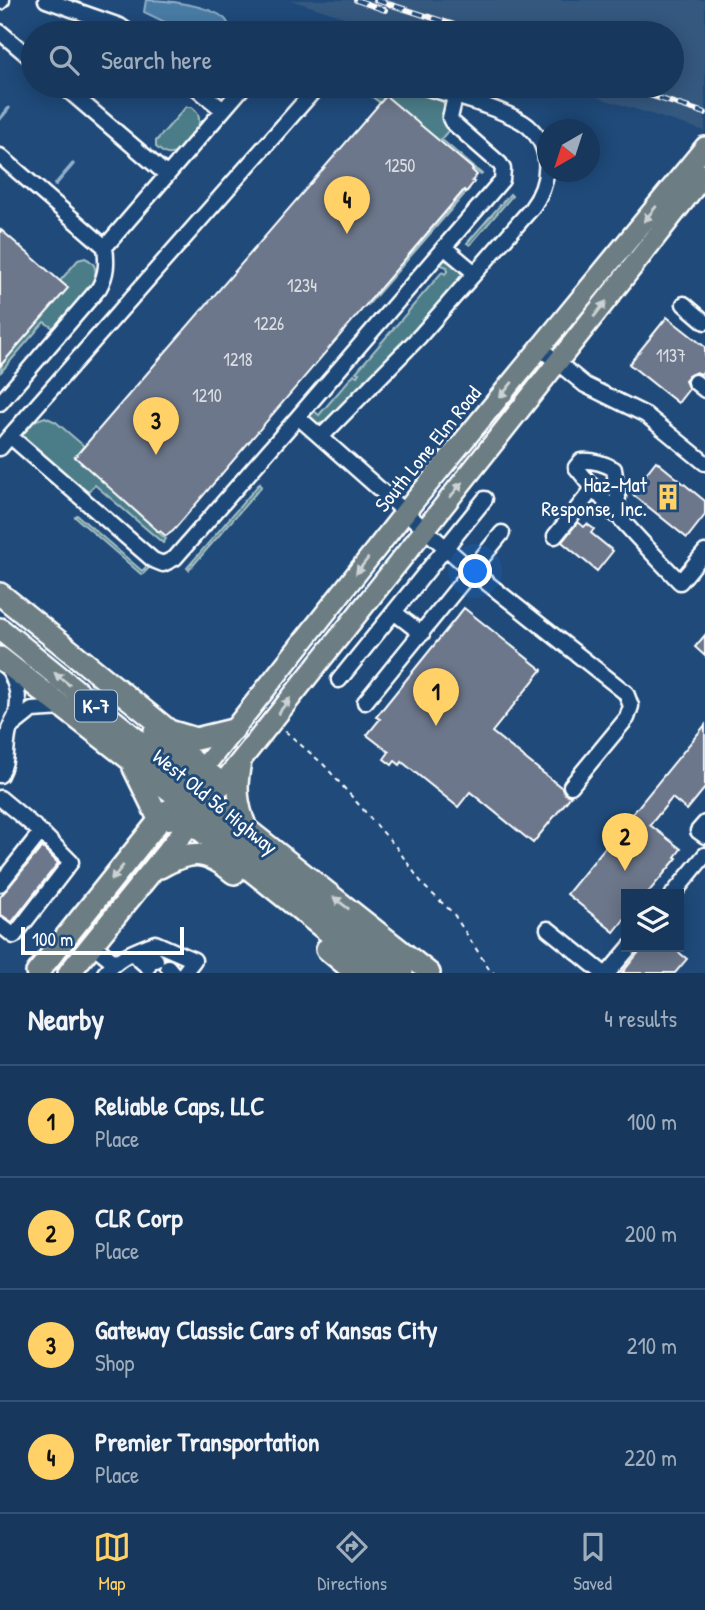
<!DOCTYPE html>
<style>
:root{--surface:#17385c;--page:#203f62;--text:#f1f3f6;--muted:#9eacbb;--line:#365272;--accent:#ffd166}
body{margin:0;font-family:"Patrick Hand",sans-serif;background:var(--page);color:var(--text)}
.controls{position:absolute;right:21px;bottom:21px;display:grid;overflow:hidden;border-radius:0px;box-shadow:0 4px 18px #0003}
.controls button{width:63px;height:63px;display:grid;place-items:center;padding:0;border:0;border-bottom:2px solid var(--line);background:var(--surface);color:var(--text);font:35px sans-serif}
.compass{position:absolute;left:537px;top:119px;width:63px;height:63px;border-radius:50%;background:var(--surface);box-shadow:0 4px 18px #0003;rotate:219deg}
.scale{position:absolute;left:21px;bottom:18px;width:163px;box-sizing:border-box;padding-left:7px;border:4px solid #fff;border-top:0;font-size:19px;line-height:24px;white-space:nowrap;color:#fff;-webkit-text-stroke:5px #1f4a7a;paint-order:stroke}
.you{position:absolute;left:476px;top:572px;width:24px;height:24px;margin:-18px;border:5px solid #fff;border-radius:50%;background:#1a73e8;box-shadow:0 0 0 10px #1a73e833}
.badge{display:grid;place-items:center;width:46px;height:46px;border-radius:50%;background:var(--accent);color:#111;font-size:23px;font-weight:700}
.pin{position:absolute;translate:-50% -58px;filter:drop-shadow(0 2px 4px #0008)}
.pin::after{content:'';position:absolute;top:37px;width:24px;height:21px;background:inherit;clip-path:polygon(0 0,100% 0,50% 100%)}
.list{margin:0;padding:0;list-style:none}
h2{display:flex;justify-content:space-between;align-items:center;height:91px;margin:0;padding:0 28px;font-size:30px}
h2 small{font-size:23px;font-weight:400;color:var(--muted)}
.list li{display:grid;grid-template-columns:46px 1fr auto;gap:21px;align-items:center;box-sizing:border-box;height:112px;padding:0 28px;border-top:2px solid var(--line)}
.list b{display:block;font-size:26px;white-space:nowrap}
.list p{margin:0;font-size:23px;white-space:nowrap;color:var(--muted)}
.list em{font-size:23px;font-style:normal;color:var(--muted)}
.icon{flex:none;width:38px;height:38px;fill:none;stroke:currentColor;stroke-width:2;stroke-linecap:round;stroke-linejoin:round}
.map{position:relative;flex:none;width:705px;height:973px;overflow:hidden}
.search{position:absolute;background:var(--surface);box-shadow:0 4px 18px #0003;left:21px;right:21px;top:21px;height:77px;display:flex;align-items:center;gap:18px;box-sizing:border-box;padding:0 24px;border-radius:38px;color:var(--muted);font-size:26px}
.sheet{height:539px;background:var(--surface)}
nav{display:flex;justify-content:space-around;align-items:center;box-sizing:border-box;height:98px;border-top:2px solid var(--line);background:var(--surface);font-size:19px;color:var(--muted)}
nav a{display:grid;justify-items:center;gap:4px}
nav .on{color:var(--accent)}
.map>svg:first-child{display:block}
</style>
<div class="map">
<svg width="705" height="973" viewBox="0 0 705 973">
<rect width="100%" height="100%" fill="#1f4a7a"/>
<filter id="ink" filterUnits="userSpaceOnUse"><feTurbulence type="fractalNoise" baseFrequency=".0143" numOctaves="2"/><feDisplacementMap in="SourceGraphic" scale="14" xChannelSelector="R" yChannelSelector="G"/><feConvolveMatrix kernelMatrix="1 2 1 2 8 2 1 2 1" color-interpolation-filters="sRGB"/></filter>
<g filter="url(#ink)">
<path fill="#36587f" d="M290 0H705V131L561 86H672V33H395Z"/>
<path fill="#4b7d89" stroke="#a5bec4" stroke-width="2" d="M359 86H397L442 101C449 110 442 120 449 130L441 139 482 174 481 175C444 144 397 119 359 86Z
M186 107H192C212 121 185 153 171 154 165 155 161 151 156 147V141Z
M467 188 469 189 368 305 366 304Z
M510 194 512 196 470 245 467 243Z
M85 258C117 271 66 315 55 329L44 322 0 373 2 364 67 287 60 281 78 260Z
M443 260C451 261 460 268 462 276L459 282 457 281V285L410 338 366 381 364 380V384L324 423H316L310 416V413L313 410 319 415 354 374 357 376 359 373 356 372 442 272 445 274 448 270 447 267 439 264Z
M45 417 56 422 84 446 75 457 150 522 149 524 166 539 163 543 95 485 86 493 24 439 23 433 31 422Z
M260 483 261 487 189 570 187 568Z
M77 515 142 571 148 565 151 566 142 575 75 517Z"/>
<path fill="#487ca5" stroke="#91b0c9" stroke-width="2" d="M146 0C165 0 208 5 224 18 229 22 230 27 230 33H175L167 23 144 12Z"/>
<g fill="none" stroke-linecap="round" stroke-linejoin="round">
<path stroke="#91b0c9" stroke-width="3.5" d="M0 119 9 108
M55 185 73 164"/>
</g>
<path fill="#6c778b" stroke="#fff" stroke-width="2" d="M386 96 473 169 472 170 477 175 472 181 474 182 466 192 464 190 173 531 166 536 160 531 159 532 75 457Z
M0 229 68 288 0 366Z
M667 317 705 347V370L701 374 696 372 688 376 685 381 689 389 678 403 629 364Z
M656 461 705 501V515L687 538 631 493Z
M578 522 584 527 587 524 594 529 591 533 613 551 597 571 562 542Z
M464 608 542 670 492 732 562 788 565 794 571 796 533 843 470 792 458 807 402 762 400 765 395 761 392 765 384 759 389 752 367 735 380 719 376 717Z
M705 635V656L695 647Z
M705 725V788L687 810 672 798 650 825 681 849 675 857 677 858 647 894H626V917L614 932 567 894Z
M42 847 58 863 12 922 0 914V897Z
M643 947H672L687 959 675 973H622Z"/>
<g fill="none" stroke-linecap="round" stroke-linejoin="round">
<g stroke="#fff" stroke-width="19">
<path id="minor" d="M46 0 120 26 130 33
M0 2 2 0
M0 32 33 60
M63 86 167 175
M194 86 223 110
M0 156 105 247C107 262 107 274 99 288L0 403
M105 247 244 86
M444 247 475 273
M684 304 705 322
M540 348 585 385 646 415 705 463
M695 382 705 390
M298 417 502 180 503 169 500 164 452 122 450 118 455 97
M10 436 318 86
M322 436 420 336 531 209C550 184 554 149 528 126 509 110 447 94 421 86
M0 448 10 436 153 560 163 564 175 558 298 417 472 571 626 693 631 706 627 718 571 786
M615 515 618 497 614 469C603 463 593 460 581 461L576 467C609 508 644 545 680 582L705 552
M555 536 593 489
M394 612 422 634
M339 680 485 499
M365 702 502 533
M12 726 32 710 64 708
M0 775C8 760 5 747 9 731 10 725 14 721 16 715 21 697 16 682 7 666
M0 798 41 832 0 884
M705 823 698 831 705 836
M673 894 705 855
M0 925 14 936 71 862 41 832
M548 929 603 973
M93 945 114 962
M140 949 150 954 156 960
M132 953 148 967
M168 967 173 973
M105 973C119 956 135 951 155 943L194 960 184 973
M608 973 630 947"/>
</g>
<g stroke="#fff" stroke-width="24">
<path id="major" d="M241 762C236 787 237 804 247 828
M193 781 406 511 705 147
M199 813 403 973
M430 973 210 799C376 591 542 384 705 174"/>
</g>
<g stroke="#fff" stroke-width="26">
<path id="highway" d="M0 594 169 731 196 739 233 730
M0 629 210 799 69 973
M0 658 199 813
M155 731 222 784
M134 768 159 819
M159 819 176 818 192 823 356 954 387 973
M160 867C191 850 205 849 234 873
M327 949 356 973
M37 973 167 811"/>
</g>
<path stroke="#fff" stroke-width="2" stroke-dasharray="5 5" stroke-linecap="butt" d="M285 731 324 765 396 847 424 886 453 913 489 969 494 973"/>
<use href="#minor" stroke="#1f4a7a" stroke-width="14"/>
<use href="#major" stroke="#6c7e84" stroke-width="19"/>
<use href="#highway" stroke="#6c7e84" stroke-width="21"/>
<g stroke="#fff" stroke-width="6">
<path id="rail" d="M356 0 385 10
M376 0 480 33
M621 86 705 113"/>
</g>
<use href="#rail" stroke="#1f4a7a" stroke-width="3.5" stroke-dasharray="10" stroke-linecap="butt"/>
</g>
<defs><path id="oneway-solid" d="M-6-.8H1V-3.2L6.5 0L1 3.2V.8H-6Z" transform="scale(1.75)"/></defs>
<g fill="#ccd2d4">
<use href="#oneway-solid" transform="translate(650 214) rotate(129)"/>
<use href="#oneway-solid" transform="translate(600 309) rotate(-52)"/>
<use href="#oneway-solid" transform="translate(506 390) rotate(129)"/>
<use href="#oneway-solid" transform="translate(456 490) rotate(-51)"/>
<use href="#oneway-solid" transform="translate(362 566) rotate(128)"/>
<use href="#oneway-solid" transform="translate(62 679) rotate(-141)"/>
<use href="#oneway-solid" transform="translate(284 706) rotate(-52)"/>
<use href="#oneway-solid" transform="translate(117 873) rotate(129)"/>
<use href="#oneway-solid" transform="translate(341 903) rotate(-142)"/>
</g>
</g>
<defs>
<g id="building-bare" transform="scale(2.1)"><path d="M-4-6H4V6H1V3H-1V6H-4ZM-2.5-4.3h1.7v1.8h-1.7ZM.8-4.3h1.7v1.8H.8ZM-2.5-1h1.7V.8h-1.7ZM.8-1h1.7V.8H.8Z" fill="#ffd166" stroke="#1f4a7a" stroke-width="2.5" paint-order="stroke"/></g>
</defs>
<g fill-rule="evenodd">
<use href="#building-bare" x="668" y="497"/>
</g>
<g text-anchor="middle" stroke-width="6" stroke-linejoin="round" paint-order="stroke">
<g font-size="18" fill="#dadde2">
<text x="400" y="172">1250</text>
<text x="302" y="292">1234</text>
<text x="269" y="330">1226</text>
<text x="671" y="362">1137</text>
<text x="238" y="366">1218</text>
<text x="207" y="402">1210</text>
</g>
<rect fill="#1f4a7a" stroke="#bcc9d7" stroke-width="2" x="75" y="690.5" width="42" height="31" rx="5"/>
<g font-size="19" font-weight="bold" fill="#fff">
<text x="96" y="713">K-7</text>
</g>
<g font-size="21" fill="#fff" stroke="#1f4a7a">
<text transform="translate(428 449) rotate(-51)" y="7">South Lone Elm Road</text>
<text transform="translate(215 802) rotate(39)" y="7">West Old 56 Highway</text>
</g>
<g font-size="21" fill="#fff" stroke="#1f4a7a" text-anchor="end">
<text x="647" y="492">Haz-Mat<tspan x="647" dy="24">Response, Inc.</tspan></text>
</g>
</g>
</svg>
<div class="controls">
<button><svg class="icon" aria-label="layers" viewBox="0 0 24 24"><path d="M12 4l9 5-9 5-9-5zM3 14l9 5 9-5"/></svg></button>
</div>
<svg class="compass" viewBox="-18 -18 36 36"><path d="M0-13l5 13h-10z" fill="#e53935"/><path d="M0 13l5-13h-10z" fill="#9eacbb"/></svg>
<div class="scale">100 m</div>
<div class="you"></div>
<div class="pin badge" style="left:436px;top:726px">1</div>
<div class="pin badge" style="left:625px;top:871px">2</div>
<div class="pin badge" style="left:156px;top:455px">3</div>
<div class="pin badge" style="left:347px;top:234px">4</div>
<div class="search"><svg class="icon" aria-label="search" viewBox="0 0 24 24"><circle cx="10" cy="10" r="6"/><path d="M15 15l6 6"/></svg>Search here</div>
</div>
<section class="sheet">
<h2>Nearby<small>4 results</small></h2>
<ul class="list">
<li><span class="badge">1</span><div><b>Reliable Caps, LLC</b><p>Place</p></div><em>100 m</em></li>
<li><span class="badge">2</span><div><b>CLR Corp</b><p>Place</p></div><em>200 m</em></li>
<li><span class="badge">3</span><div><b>Gateway Classic Cars of Kansas City</b><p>Shop</p></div><em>210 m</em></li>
<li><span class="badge">4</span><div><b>Premier Transportation</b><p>Place</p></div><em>220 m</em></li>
</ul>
</section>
<nav>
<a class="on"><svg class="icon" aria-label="map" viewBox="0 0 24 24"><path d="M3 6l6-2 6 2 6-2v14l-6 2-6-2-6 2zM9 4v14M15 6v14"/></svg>Map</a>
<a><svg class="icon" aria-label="directions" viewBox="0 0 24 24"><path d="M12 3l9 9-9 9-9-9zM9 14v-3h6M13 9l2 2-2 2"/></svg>Directions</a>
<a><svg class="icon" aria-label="saved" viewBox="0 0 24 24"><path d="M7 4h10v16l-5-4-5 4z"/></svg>Saved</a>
</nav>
